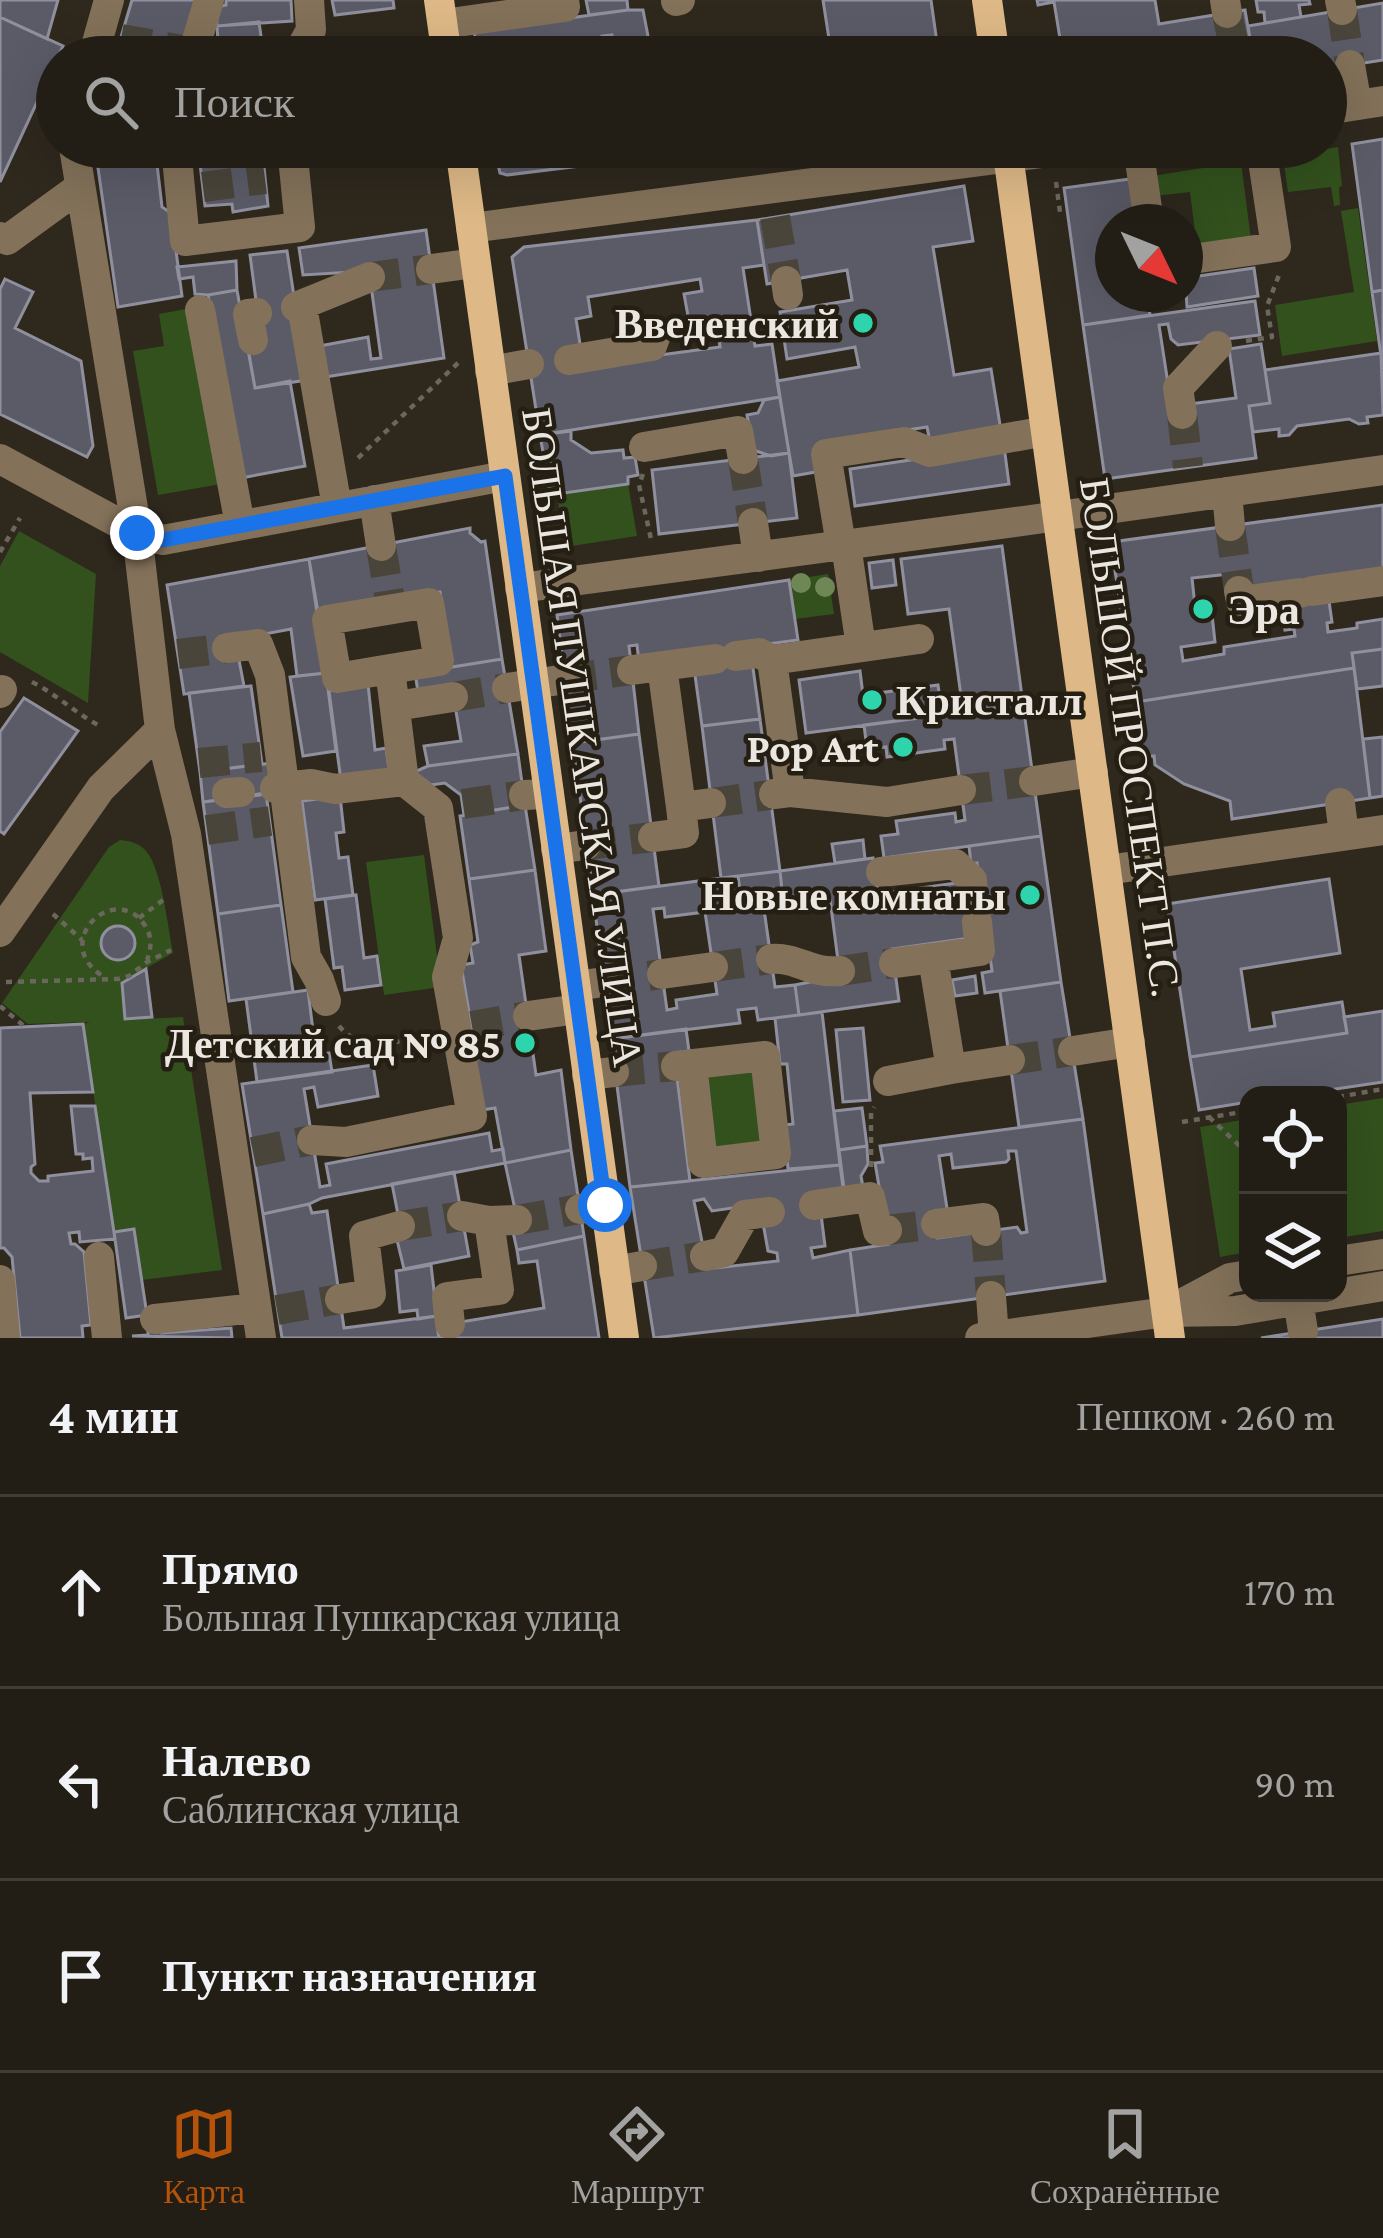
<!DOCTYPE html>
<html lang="ru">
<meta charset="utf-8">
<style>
:root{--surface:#221e16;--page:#2e2b23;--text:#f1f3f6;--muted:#a2a2a1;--line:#3f3c35;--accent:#b45309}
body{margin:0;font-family:"Crimson Pro",serif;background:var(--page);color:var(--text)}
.controls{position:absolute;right:36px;bottom:36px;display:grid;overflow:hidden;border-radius:24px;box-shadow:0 12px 48px #0002}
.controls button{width:108px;height:108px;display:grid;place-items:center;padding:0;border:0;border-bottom:3px solid var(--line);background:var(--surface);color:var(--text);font:60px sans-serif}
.compass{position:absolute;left:1095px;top:204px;width:108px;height:108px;border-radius:50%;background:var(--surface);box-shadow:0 12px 48px #0002;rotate:133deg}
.stop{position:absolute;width:36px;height:36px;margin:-27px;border:9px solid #1a73e8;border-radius:50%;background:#fff}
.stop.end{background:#1a73e8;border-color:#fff;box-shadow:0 3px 12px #0008}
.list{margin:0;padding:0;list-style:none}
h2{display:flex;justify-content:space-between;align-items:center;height:156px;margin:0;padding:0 48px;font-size:51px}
h2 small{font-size:39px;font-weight:400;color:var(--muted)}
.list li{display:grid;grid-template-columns:78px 1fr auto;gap:36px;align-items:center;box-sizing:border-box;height:192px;padding:0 48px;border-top:3px solid var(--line)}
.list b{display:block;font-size:45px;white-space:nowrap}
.list p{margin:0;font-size:39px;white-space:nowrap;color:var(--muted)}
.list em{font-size:39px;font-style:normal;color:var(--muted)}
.icon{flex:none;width:66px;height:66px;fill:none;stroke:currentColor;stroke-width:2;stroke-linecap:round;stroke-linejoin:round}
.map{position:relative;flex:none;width:1383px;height:1338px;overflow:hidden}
.search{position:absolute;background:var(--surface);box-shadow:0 12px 48px #0002;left:36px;right:36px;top:36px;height:132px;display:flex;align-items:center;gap:30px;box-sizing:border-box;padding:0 42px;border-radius:66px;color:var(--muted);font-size:45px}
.sheet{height:732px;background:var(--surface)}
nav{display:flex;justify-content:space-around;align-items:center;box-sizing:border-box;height:168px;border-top:3px solid var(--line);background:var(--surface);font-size:33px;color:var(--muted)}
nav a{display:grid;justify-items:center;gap:6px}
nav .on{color:var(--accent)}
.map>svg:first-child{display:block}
</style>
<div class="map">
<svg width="1383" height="1338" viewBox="0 0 1383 1338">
<rect width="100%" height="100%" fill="#2e281d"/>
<path fill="#32511d" d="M1338 147 1342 186 1339 187 1340 205 1334 206 1331 187 1288 192 1283 156Z
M1241 162 1251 240 1197 248 1190 192 1155 196 1152 176Z
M1358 208 1377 341 1282 356 1275 305 1354 292 1341 211Z
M191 308 221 484 158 495 133 351 164 346 159 314Z
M628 484 637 536 565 547 557 494Z
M19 531 96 574 88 703 0 652V566Z
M828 574 834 614 795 619 789 580Z
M120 840C131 841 139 843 146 851 162 869 168 929 173 953L121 982 125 1020 183 1017 222 1270 142 1280 134 1229 114 1231 83 1024 90 1022 28 1024 2 1003 109 847Z
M424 855 441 987 384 995 366 862Z
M756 1066 765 1144 712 1149 703 1072Z
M1383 1098V1231L1338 1238V1105Z
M1248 1119V1252L1220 1257 1200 1127Z"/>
<path fill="#5b5b68" stroke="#908f9e" stroke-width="3" fill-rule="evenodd" d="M0 0H58L47 39 0 17Z
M132 0H198L180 57H115Z
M226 0H291L292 21 217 26 216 7 226 5Z
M332 0H393L394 8 335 15Z
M586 0H627L628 10 589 15Z
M823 0H931L939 57H793L831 52Z
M1037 0H1155L1159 24 1245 10 1253 57H1063L1054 2 1038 5Z
M1256 0H1309L1310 4 1299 5 1301 17 1265 23 1264 12H1258Z
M1383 3V60L1326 69V57H1253L1248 26Z
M628 10H643L652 57H615L612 35 602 36 603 44 562 50 561 43 550 44 552 57H483L482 49 477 50 474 31Z
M0 17 63 46 0 182Z
M259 22 264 57H219L217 26Z
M680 40 684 57H652L650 45Z
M1383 139V290L1372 292 1352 144Z
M95 147H155L162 207 171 213 182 296 118 307Z
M198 147H262L268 206 233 212 232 204 205 206Z
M494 147H665L667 160 646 162 645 158 507 175 500 173Z
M665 147H762L667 160Z
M1130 179 1136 222H1113V294H1147L1150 315 1083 325 1064 188Z
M964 186 973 241 933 247 954 375 991 369 1001 431 930 442 927 427 823 443 827 470 793 476 777 381 859 367 855 347 787 359 780 312 852 300 847 270 767 284 757 220Z
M757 220 764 265 743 268 755 346 772 344 780 397 540 435 512 257 524 247ZM700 279 702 291 684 294 692 338 718 334 720 347 570 367 581 350 576 319 591 316 588 297Z
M426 230 444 358 319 378 314 347 368 337 371 359 381 358 369 271 303 275 299 248Z
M287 251 307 380 255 388 248 348 262 346 250 255Z
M236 261 237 290 208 295 195 294 193 277 179 279 177 267Z
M1254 268 1258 296 1187 307 1185 278Z
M5 279 33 292 15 328 81 361 93 446 87 457 0 414V289Z
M237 290 255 388 290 381 305 466 241 478 208 295Z
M1383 290V370L1372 292Z
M1255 301 1260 335 1178 345 1171 339 1168 324 1159 325 1173 416 1190 404 1236 398 1229 349 1261 344 1270 403 1249 406 1256 458 1105 479 1083 325Z
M1381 353 1383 415 1367 417 1368 423 1359 424 1349 419 1297 426 1289 435 1279 436V429L1253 432 1249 406 1270 403 1265 370Z
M780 397 789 453 771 456 753 450 747 415 758 413 764 400Z
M571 431V440L591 453 623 450 624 458 635 457 638 475 628 477V484L557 494 549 487 540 435Z
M1004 446 1009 484 855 506 850 469Z
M789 453 797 518 659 534 652 470Z
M1383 505V574L1329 601 1332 622 1327 623 1328 632 1357 628V623L1383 619V649L1352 653 1354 668 1136 702 1112 552 1119 541ZM1230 574 1232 592 1284 609 1285 630 1294 629 1295 636 1224 647V654L1183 661 1181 647 1215 642 1211 605 1195 606 1192 578Z
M470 528V533L481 542 485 541 502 659 452 667 440 592 318 612 309 559Z
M1002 546 1023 704 958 713 956 696H961L949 609 908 614 901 559Z
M309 559 326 673 297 676 291 629 227 641 238 655 244 686 184 694 167 585Z
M893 560 896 585 872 588 869 563Z
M789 580 798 640 731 649 752 661 760 719 702 726 694 668 639 662 637 645 629 646 639 734 573 743 557 615Z
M1383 649V686L1357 689 1352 653Z
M502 659 518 754 428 766 424 746 461 741 452 688 418 692 415 673Z
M1354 668 1370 798 1232 819 1230 801 1184 784 1155 765 1154 756 1144 757 1136 702Z
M860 671 863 695 938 685 940 699 956 696 958 713 806 733 799 680Z
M326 673 336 751 303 756 290 677Z
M368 684 375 750 386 748 390 775 341 781 329 691Z
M251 686 262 764 200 772 189 693Z
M24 698 78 731 4 834 0 831V732Z
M1023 704 1041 836 884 858 881 836 898 834 896 821 955 813 956 822 965 820 954 739 944 740 945 749 887 757 886 747 867 749 864 725Z
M760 719 780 871 721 878 702 726Z
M639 734 659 886 593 895 573 743Z
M1383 737V796L1370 798 1363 739Z
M518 754 525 805 464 815 461 795 445 783 431 785 414 772 428 766Z
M272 763 275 793 203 802 200 772Z
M266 793 281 905 218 914 203 802Z
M340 796 344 832 336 833 339 858 348 857 353 895 315 900 302 801Z
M525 805 535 870 469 879 460 816Z
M1041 836 1061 982 985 993 982 973 992 971 985 920 970 938 892 949 899 1001 799 1015 795 985 840 976 830 899 823 893 783 900 780 871 873 858 877 886 885 893 963 882 982 897 977 863 971 864 969 846Z
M863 840 865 859 835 863 832 844Z
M535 870 546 951 519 955 536 1075 561 1070 571 1150 505 1163 495 1108 482 1110 472 1059H477L461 965 473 963 470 945 478 942 469 879Z
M780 871 783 900 763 902 775 987 795 985 799 1015 758 1020 756 1008 738 1010 740 1023 611 1039 593 895 721 878 723 892 740 890 738 876ZM664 908 665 917 705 912 717 994 676 1000 677 1008 667 1010 653 909Z
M1329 879 1340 953 1241 969 1250 1030 1275 1026 1273 1013 1342 1002 1347 1033 1190 1057 1167 904Z
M356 895 364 958 377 956 381 985 345 990 342 967 334 968 325 899Z
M281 905 293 992 229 1001 218 914Z
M101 943a17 17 0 1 1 34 0a17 17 0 1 1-34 0Z
M146 969 152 1017 125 1019 122 983Z
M975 976 977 993 955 996 952 980Z
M1061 982 1083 1119 1019 1127 1000 991Z
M308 990 316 1055 329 1053 332 1072 257 1082 246 999Z
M1383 1011V1082L1295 1095H1248V1102L1199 1110 1190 1057 1347 1033 1344 1017Z
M822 1012 840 1165 788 1169 784 1125 793 1124 787 1064H780L775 1018Z
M83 1024 93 1092 30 1093 35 1164 31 1167V1173L39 1181H48V1176L93 1171 92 1158 83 1159V1154H76L71 1106H95L115 1239 80 1242 79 1232 69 1233 71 1244H75L84 1252 91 1325 82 1326 83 1338H20L12 1257 4 1248H0V1028Z
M863 1028 870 1100 843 1102 836 1030Z
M686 1029 689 1051 674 1053 690 1181 630 1187 611 1039Z
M373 1065 378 1096 318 1107 314 1087 304 1089 320 1187 330 1185 326 1164 489 1133 492 1151 503 1149 505 1163 322 1198 309 1204 263 1214 242 1084Z
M862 1108 867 1146 839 1150 834 1111Z
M1083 1119 1105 1281 858 1315 850 1250 889 1244 875 1163 883 1162 880 1146ZM1008 1151H1016L1027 1232 1021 1233 1017 1227 938 1238 948 1215 939 1156 951 1154 953 1168 1006 1162 1009 1159Z
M867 1146 868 1164 861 1176 863 1187 844 1189 839 1150Z
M571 1150 584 1236 517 1250 513 1232 519 1228 505 1163Z
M840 1165 844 1195 821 1214 825 1246 811 1248 813 1258 850 1250 858 1315 654 1338 630 1187ZM704 1199 712 1211 768 1203 763 1223 768 1251 777 1253 778 1261 715 1268 706 1262 694 1201Z
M454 1172 469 1256 404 1269 397 1240 402 1235 392 1184Z
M309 1204 312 1213 327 1211 344 1328 437 1316 439 1338H282L263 1214Z
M134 1229 147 1315 126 1318 114 1232Z
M584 1236 599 1338H439L437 1326 544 1308 537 1261 519 1263 517 1250Z
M431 1265 437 1316 418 1319 417 1310 400 1312 396 1271Z
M1383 1319V1338H1261Z
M231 1328 232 1338 132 1336 148 1335V1329H162V1333Z"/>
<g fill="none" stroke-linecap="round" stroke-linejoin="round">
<path stroke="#4a453a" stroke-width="30" stroke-dasharray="30 15" stroke-linecap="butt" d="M1342 10 1350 65
M1227 13 1236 57
M121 39 182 50
M203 187 265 179
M775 217 786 281
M370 277 431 269
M1182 414 1188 467
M743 459 753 523
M1230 526 1239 591
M381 546 390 600
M178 654 227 648
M566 679 632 670
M453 697 507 688
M199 763 261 757
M961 790 1034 781
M711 803 770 795
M463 804 524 795
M207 830 270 821
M586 845 653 837
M713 967 771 959
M840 971 894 963
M604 982 662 974
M472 1026 528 1016
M1010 1060 1073 1051
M614 1072 676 1066
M253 1152 312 1140
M517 1220 580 1209
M400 1226 462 1216
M887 1230 936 1224
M986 1231 991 1296
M642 1266 705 1256
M277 1310 340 1299"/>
<path stroke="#6c675d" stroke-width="4.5" stroke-dasharray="6 6" stroke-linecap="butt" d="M1056 182 1060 212
M1246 341 1272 337 1267 306 1279 275
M358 458 458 363
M643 474 639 485 651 539
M0 552 20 518
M32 682C56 694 74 712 98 725
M53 914 82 940
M139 918 167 897
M101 975C51 941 114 882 144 924 152 935 152 947 147 960
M6 982 118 979 129 976 147 962 171 950
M0 1006 24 1026
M339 1026C362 1054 396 1042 428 1035
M1338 1097 1383 1089
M1209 1117 1246 1152 1248 1162
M1182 1122 1248 1111
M871 1167V1113L874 1107"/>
<path stroke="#837159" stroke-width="30" d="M1225 0 1227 13
M1340 0 1342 10
M676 1 680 0
M443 24 565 7 564 0
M93 57 109 0
M192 57 209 0
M296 57 311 30 309 0
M1350 65 1357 105
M1326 110 1383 101
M74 147 137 533 160 730 186 834 261 1338
M176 147 185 241 300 227 292 147
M1138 147 1149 222
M471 228 1087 147
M0 237 7 240 80 187
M1185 260 1276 247 1261 147
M431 269 475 263
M786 281 788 295
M302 306 337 507
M296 307 370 277
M200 310 240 525
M253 340 248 314 257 313
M569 360 652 346 657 332
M490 371 529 364
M1182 414 1178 388 1217 346
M644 447 738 431 743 459
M0 459 137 533 163 540 505 476
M1227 492 1230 526
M374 500 381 546
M753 523 758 557
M841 545 826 454 904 442 930 452 1046 431
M846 545 861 647
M520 588 1023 521 1383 470
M1239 591 1241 601 1300 593
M1312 591 1383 581
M227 648 258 644 270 675 306 957 319 980 326 1001
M736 656 759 653 772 660 919 639
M772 660 790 792 774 794
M662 666 681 807
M632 670 715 659
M507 688 566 679
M0 693 2 690
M396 706 453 697
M1034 781 1093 772
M275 788 311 784 335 789 404 781 390 669 337 678 327 620 429 603 439 661 390 669
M790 792 887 802 961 790
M227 793 240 792
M524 795 549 794
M1340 803 1344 835
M653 837 684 833 681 807 711 803
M556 849 586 845
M1107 870 1383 830
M881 872 955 864 972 880 973 898
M977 922 980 951 933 958 951 1069 1010 1060
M0 932 101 788 160 730
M771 959C799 957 809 974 840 971
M894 963 933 958
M662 974 713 967
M575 986 604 982
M528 1016 578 1009
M1073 1051 1130 1042
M676 1066 765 1056 776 1154 703 1163 692 1064
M587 1075 614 1072
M888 1081 951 1069
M312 1140 346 1142 472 1116 447 977 458 938 438 808 404 781
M814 1205 870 1197 878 1231 887 1230
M580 1209 605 1205
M462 1216 489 1221 517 1220
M936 1224 984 1218 986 1231
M705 1256 724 1252 745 1215 770 1212
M99 1257 107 1338
M1338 1261 1383 1254
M614 1271 642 1266
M0 1280 5 1338
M991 1296 994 1336
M340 1299 371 1294 364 1236 400 1226
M1298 1300 1303 1331
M1172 1309 1230 1278 1248 1275
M155 1319 256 1308
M450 1324 447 1297 499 1290 489 1221
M980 1338 1166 1312 1235 1311 1383 1286"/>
<path stroke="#deb987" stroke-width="30" d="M439 0 447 57
M987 0 995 57
M460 147 624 1338
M1007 147 1170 1338"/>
</g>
<g fill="#6e8755">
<circle cx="801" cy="583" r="10"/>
<circle cx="825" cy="587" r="10"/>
</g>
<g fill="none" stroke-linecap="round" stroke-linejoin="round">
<path stroke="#1a73e8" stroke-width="15" d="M137 533 163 540 505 476 605 1205"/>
</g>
<g fill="#2ed4ab" stroke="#241e13" stroke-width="4.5">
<circle cx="863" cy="323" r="12"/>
<circle cx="1203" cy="609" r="12"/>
<circle cx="872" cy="700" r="12"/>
<circle cx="903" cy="747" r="12"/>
<circle cx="1030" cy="895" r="12"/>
<circle cx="525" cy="1043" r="12"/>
</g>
<g text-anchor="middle" stroke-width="9" stroke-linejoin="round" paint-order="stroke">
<g font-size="42" font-weight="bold" fill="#ebe7e0" stroke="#241e13" text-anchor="end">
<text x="839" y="338">Введенский</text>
<text x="1227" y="624" text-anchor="start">Эра</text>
<text x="896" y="715" text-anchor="start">Кристалл</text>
<text x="879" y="762">Pop Art</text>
<text x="1006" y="910">Новые комнаты</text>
<text x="501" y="1058">Детский сад № 85</text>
</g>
<g font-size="42" fill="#ebe7e0" stroke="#241e13">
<text transform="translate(583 737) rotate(82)" y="15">БОЛЬШАЯ ПУШКАРСКАЯ УЛИЦА</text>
<text transform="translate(1131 737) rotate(82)" y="15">БОЛЬШОЙ ПРОСПЕКТ П.С.</text>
</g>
</g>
</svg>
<div class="controls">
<button><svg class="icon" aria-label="locate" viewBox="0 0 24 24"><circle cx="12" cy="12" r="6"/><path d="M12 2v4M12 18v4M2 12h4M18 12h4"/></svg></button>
<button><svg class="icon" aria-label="layers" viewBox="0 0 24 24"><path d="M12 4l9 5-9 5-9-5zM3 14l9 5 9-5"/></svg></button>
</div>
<svg class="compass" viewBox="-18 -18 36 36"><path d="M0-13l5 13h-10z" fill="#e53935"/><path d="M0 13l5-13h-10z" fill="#a2a2a1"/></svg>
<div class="stop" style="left:605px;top:1205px"></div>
<div class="stop end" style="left:137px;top:533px"></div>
<div class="search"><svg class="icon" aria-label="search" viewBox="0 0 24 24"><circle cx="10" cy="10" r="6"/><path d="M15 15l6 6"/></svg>Поиск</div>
</div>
<section class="sheet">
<h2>4 мин<small>Пешком · 260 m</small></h2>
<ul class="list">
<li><svg class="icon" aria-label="ahead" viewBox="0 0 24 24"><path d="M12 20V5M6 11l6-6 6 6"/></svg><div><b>Прямо</b><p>Большая Пушкарская улица</p></div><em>170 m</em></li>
<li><svg class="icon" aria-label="left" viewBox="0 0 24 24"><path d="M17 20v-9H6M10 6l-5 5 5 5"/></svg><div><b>Налево</b><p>Саблинская улица</p></div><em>90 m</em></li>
<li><svg class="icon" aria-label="arrive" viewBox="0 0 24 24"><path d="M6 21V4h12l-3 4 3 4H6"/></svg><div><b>Пункт назначения</b></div></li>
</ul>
</section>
<nav>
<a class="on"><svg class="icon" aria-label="map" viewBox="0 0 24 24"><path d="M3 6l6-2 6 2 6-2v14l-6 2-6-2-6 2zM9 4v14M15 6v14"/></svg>Карта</a>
<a><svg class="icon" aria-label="directions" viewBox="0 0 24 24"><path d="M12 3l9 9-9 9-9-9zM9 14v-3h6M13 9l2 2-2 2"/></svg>Маршрут</a>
<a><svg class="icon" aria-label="saved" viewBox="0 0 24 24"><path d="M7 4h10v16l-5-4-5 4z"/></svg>Сохранённые</a>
</nav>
